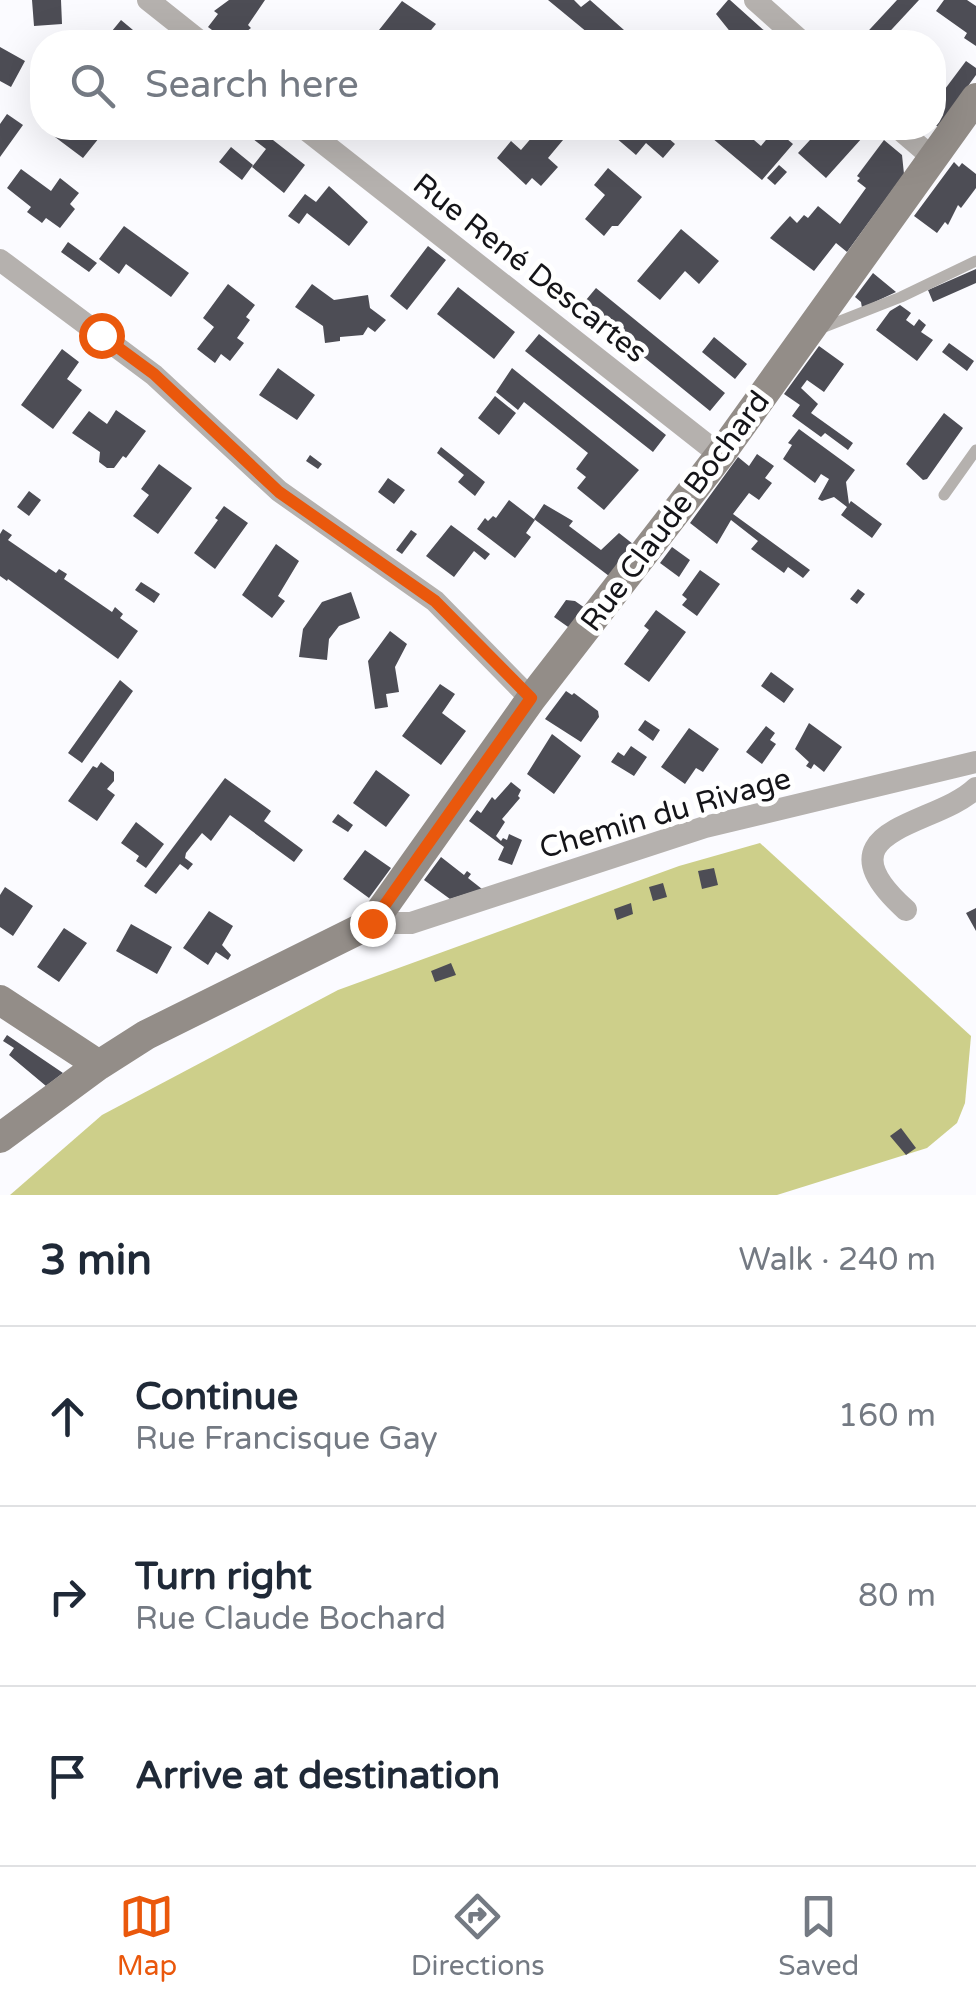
<!DOCTYPE html>
<meta charset="utf-8">
<style>
:root{--surface:#fff;--page:#f2f2f3;--text:#1f2937;--muted:#747a83;--line:#e0e1e3;--accent:#ea580c}
body{margin:0;font-family:"Varela Round",sans-serif;background:var(--page);color:var(--text)}
.stop{position:absolute;width:30px;height:30px;margin:-22px;border:8px solid #ea580c;border-radius:50%;background:#fff}
.stop.end{background:#ea580c;border-color:#fff;box-shadow:0 2px 10px #0008}
.list{margin:0;padding:0;list-style:none}
h2{display:flex;justify-content:space-between;align-items:center;height:130px;margin:0;padding:0 40px;font-size:42px}
h2 small{font-size:32px;font-weight:400;color:var(--muted)}
.list li{display:grid;grid-template-columns:65px 1fr auto;gap:30px;align-items:center;box-sizing:border-box;height:180px;padding:0 40px;border-top:2px solid var(--line)}
.list b{display:block;font-size:38px;white-space:nowrap}
.list p{margin:0;font-size:32px;white-space:nowrap;color:var(--muted)}
.list em{font-size:32px;font-style:normal;color:var(--muted)}
.icon{flex:none;width:55px;height:55px;fill:none;stroke:currentColor;stroke-width:2;stroke-linecap:round;stroke-linejoin:round}
.map{position:relative;flex:none;width:976px;height:1195px;overflow:hidden}
.search{position:absolute;background:var(--surface);box-shadow:0 10px 40px #0002;left:30px;right:30px;top:30px;height:110px;display:flex;align-items:center;gap:25px;box-sizing:border-box;padding:0 35px;border-radius:40px;color:var(--muted);font-size:38px}
.sheet{height:670px;background:var(--surface)}
nav{display:flex;justify-content:space-around;align-items:center;box-sizing:border-box;height:140px;border-top:2px solid var(--line);background:var(--surface);font-size:28px;color:var(--muted)}
nav a{display:grid;justify-items:center;gap:5px}
nav .on{color:var(--accent)}
.map>svg:first-child{display:block}
</style>
<div class="map">
<svg width="976" height="1195" viewBox="0 0 976 1195">
<rect width="100%" height="100%" fill="#fbfbff"/>
<path fill="#cdcf8a" d="M760 843 971 1036 965 1103 957 1123 927 1148 777 1195H10L102 1115 338 990 679 866Z"/>
<path fill="#4d4d55" d="M32 0H61L62 24 34 26Z
M229 0H265L248 25 251 28 233 42H228L208 27 218 14 214 11Z
M548 0H574L581 7 590 0 624 30 612 42H599Z
M728 0H730L777 42H725L732 34 716 14Z
M897 0H919L880 42H858Z
M944 0H967L976 6V46L964 38 967 33 936 11Z
M402 1 436 24 423 40 414 42H373L382 32 379 30Z
M121 20 133 30 144 42H103Z
M0 47 25 61 11 87 0 81Z
M966 61 976 68V75L939 126H934V98L942 87 945 89Z
M7 114 23 125 0 157V124Z
M43 128H107L83 158Z
M239 128 281 129 273 140 305 165 284 193 252 167 266 149Z
M532 128H560L568 134 548 158 558 167 541 186 532 178 526 185 497 158 511 141 521 150 533 136 528 132Z
M621 128H666L667 137 675 144 663 158 646 143 636 155 615 137Z
M722 128H740L761 146 775 129 793 144 762 180 712 138Z
M821 128H850L862 138 826 178 798 153Z
M884 140 902 155 904 174 847 252 836 243 814 271 770 238 790 216 797 223 804 215 808 218 818 206 840 224 866 188 857 181 860 178 857 176Z
M231 147 253 165 242 180 219 162Z
M954 162 959 167 962 163 976 174V188L961 208 958 205 948 225 945 222 937 233 914 216Z
M779 165 787 172 775 185 767 178Z
M608 168 642 197 618 226H612L604 236 585 219 605 195 594 185Z
M21 169 51 191 60 178 79 193 70 204 75 209 60 228 46 218 42 223 38 220 27 212 31 207 7 188Z
M329 186 368 222 349 246 307 213 299 224 288 216 305 194 316 202Z
M124 226 189 273 171 297 126 264 119 274 99 259Z
M681 229 719 261 699 284 685 271 660 300 637 281Z
M68 242 97 263 89 272 61 252Z
M428 246 446 260 407 310 390 296Z
M976 269V283L933 302 928 290Z
M873 273 896 292 862 308 861 302 855 297Z
M228 284 255 305 246 317 250 320 237 338 244 343 230 361 221 354 215 363 197 349 214 327 203 318Z
M312 284 334 300 368 295 370 308 386 320 375 332 368 327 363 335 340 337V341L325 343 323 326 295 307Z
M458 287 515 332 494 359 437 314Z
M596 288 725 393 710 411 581 306Z
M900 305 911 313 906 320 914 326 919 319 926 325 921 332 933 340 917 361 876 330 890 311Z
M539 334 666 435 653 452 525 351Z
M714 337 747 364 735 379 702 352Z
M949 343 974 361 967 371 942 352Z
M819 346 844 364 824 392 807 380 801 388 818 404 811 413 853 443 848 450 825 433 821 437 792 416 800 405 784 394Z
M62 349 79 362 67 379 82 390 53 429 21 405Z
M278 368 315 395 297 420 259 395Z
M512 368 639 470 604 510 577 488 586 477 576 469 588 453 524 402 518 410 496 392Z
M495 396 516 413 499 435 478 418Z
M116 410 146 431 126 458 123 456 114 468H107L99 462 100 452 72 433 89 411 107 424Z
M944 413 963 428 927 479 923 480 906 464Z
M799 429 855 470 846 482 849 504 851 501 882 524 872 538 841 515 847 507 834 497 822 501 818 499 829 479 821 474 815 483 783 459 792 445 788 443Z
M441 447 485 482 475 496 458 482 464 475 437 453Z
M757 454 774 466 765 478 772 483 759 500 749 493 733 514 810 570 803 578 788 567 784 573 751 549 758 541 731 520 717 544 690 523 738 457 749 466Z
M310 455 322 464 318 469 306 461Z
M159 464 192 488 158 534 133 516 149 495 141 489Z
M388 478 405 490 394 504 378 492Z
M29 491 41 500 29 516 17 507Z
M509 500 535 520 526 533 531 537 515 558 477 529 485 518 488 521 493 516 496 518Z
M544 504 573 521 569 526 601 550 619 533 633 544 609 576 534 519Z
M224 506 248 523 215 569 194 553 218 520 215 518Z
M451 525 490 554 485 560 474 551 454 577 426 556Z
M3 529 12 535 8 540 56 573 59 569 67 574 64 579 112 612 115 607 123 614 120 618 138 631 118 659 8 579 7 581 0 576V534Z
M411 530 417 534 402 554 396 550Z
M276 544 299 561 278 596 285 601 272 618 242 595Z
M672 547 690 560 679 577 660 563Z
M700 570 720 584 697 616 682 605 687 599 682 595Z
M141 582 160 594 154 603 135 590Z
M858 589 865 594 857 604 850 599Z
M351 592 360 618 339 626 329 639 327 660 299 657 303 629 322 602Z
M566 600 575 601 585 608 571 629 554 617Z
M656 610 686 632 649 682 624 664 649 630 644 626Z
M390 631 407 644 395 667 399 692 386 694 388 707 375 709 368 661Z
M771 672 794 689 784 703 761 686Z
M120 680 133 691 82 763 68 753Z
M440 684 455 694 442 713 466 731 441 765 402 736Z
M566 691 572 695 574 693 598 711 599 717 581 742 545 719Z
M645 720 660 730 653 741 638 730Z
M809 723 842 747 824 772 814 764 811 769 806 766 809 762 795 749Z
M766 726 775 733 770 740 776 744 762 764 746 752Z
M689 728 719 749 703 772 696 768 685 784 661 767Z
M552 734 581 756 554 794 527 774Z
M631 746 647 757 634 776 611 762 618 752 624 756Z
M101 762 114 772V781L107 789 115 795 97 821 68 801 93 766 97 768Z
M376 770 410 795 386 827 353 803Z
M225 778 271 811 264 821 303 850 294 862 230 815 211 841 202 833 186 853 185 858 193 864 188 870 180 864 156 894 144 886Z
M511 782 521 790 518 796 520 798 502 819 505 822 496 836 501 841 503 838 507 840 509 834 522 840 512 865 498 860 504 847 469 821 477 810 481 813 492 797 495 800Z
M338 814 353 825 348 832 332 822Z
M136 822 164 844 146 868 136 861 139 856 121 843Z
M365 850 391 868 369 898 343 879Z
M441 857 464 875 467 871 471 874 468 878 482 889 450 899 424 880Z
M714 868 718 885 702 889 698 871Z
M663 883 667 897 653 901 649 887Z
M5 887 33 906 13 936 0 927V895Z
M631 903 633 914 617 920 614 909Z
M976 908V931L966 913Z
M209 911 233 926 222 945 231 955 228 960 216 952 208 965 183 948Z
M131 924 172 947 157 974 116 951Z
M64 928 87 943 59 982 37 967Z
M451 963 456 975 435 982 431 971Z
M7 1035 63 1073 46 1086 9 1055 14 1048 3 1041Z
M901 1128 916 1148 906 1155 890 1136Z"/>
<g fill="none" stroke-linecap="round" stroke-linejoin="round">
<path stroke="#b5b1ae" stroke-width="11" d="M822 328 901 297 976 261
M944 495 976 450"/>
<path stroke="#b5b1ae" stroke-width="22" d="M148 0 201 42
M755 0 802 42
M304 128 720 455
M898 128 933 158
M0 260 154 375 279 491 435 601 531 699
M906 910C814 827 936 827 976 788
M372 923H411L705 827 976 762"/>
<path stroke="#938d88" stroke-width="30" d="M0 1000 99 1065
M0 1138 99 1065 146 1035 372 923 531 699 720 455 976 98"/>
</g>
<g fill="none" stroke-linecap="round" stroke-linejoin="round">
<path stroke="#ea580c" stroke-width="12" d="M101 335 154 374 279 492 435 601 531 698 372 923"/>
</g>
<g text-anchor="middle" stroke-width="10" stroke-linejoin="round" paint-order="stroke">
<g font-size="30" fill="#151519" stroke="#fff">
<text transform="translate(530 268) rotate(38)" y="10">Rue René Descartes</text>
<text transform="translate(675 511) rotate(-53)" y="10">Rue Claude Bochard</text>
<text transform="translate(665 813) rotate(-16)" y="10">Chemin du Rivage</text>
</g>
</g>
</svg>
<div class="stop" style="left:101px;top:335px"></div>
<div class="stop end" style="left:372px;top:923px"></div>
<div class="search"><svg class="icon" aria-label="search" viewBox="0 0 24 24"><circle cx="10" cy="10" r="6"/><path d="M15 15l6 6"/></svg>Search here</div>
</div>
<section class="sheet">
<h2>3 min<small>Walk · 240 m</small></h2>
<ul class="list">
<li><svg class="icon" aria-label="ahead" viewBox="0 0 24 24"><path d="M12 20V5M6 11l6-6 6 6"/></svg><div><b>Continue</b><p>Rue Francisque Gay</p></div><em>160 m</em></li>
<li><svg class="icon" aria-label="right" viewBox="0 0 24 24"><path d="M7 20v-9h11M14 6l5 5-5 5"/></svg><div><b>Turn right</b><p>Rue Claude Bochard</p></div><em>80 m</em></li>
<li><svg class="icon" aria-label="arrive" viewBox="0 0 24 24"><path d="M6 21V4h12l-3 4 3 4H6"/></svg><div><b>Arrive at destination</b></div></li>
</ul>
</section>
<nav>
<a class="on"><svg class="icon" aria-label="map" viewBox="0 0 24 24"><path d="M3 6l6-2 6 2 6-2v14l-6 2-6-2-6 2zM9 4v14M15 6v14"/></svg>Map</a>
<a><svg class="icon" aria-label="directions" viewBox="0 0 24 24"><path d="M12 3l9 9-9 9-9-9zM9 14v-3h6M13 9l2 2-2 2"/></svg>Directions</a>
<a><svg class="icon" aria-label="saved" viewBox="0 0 24 24"><path d="M7 4h10v16l-5-4-5 4z"/></svg>Saved</a>
</nav>
